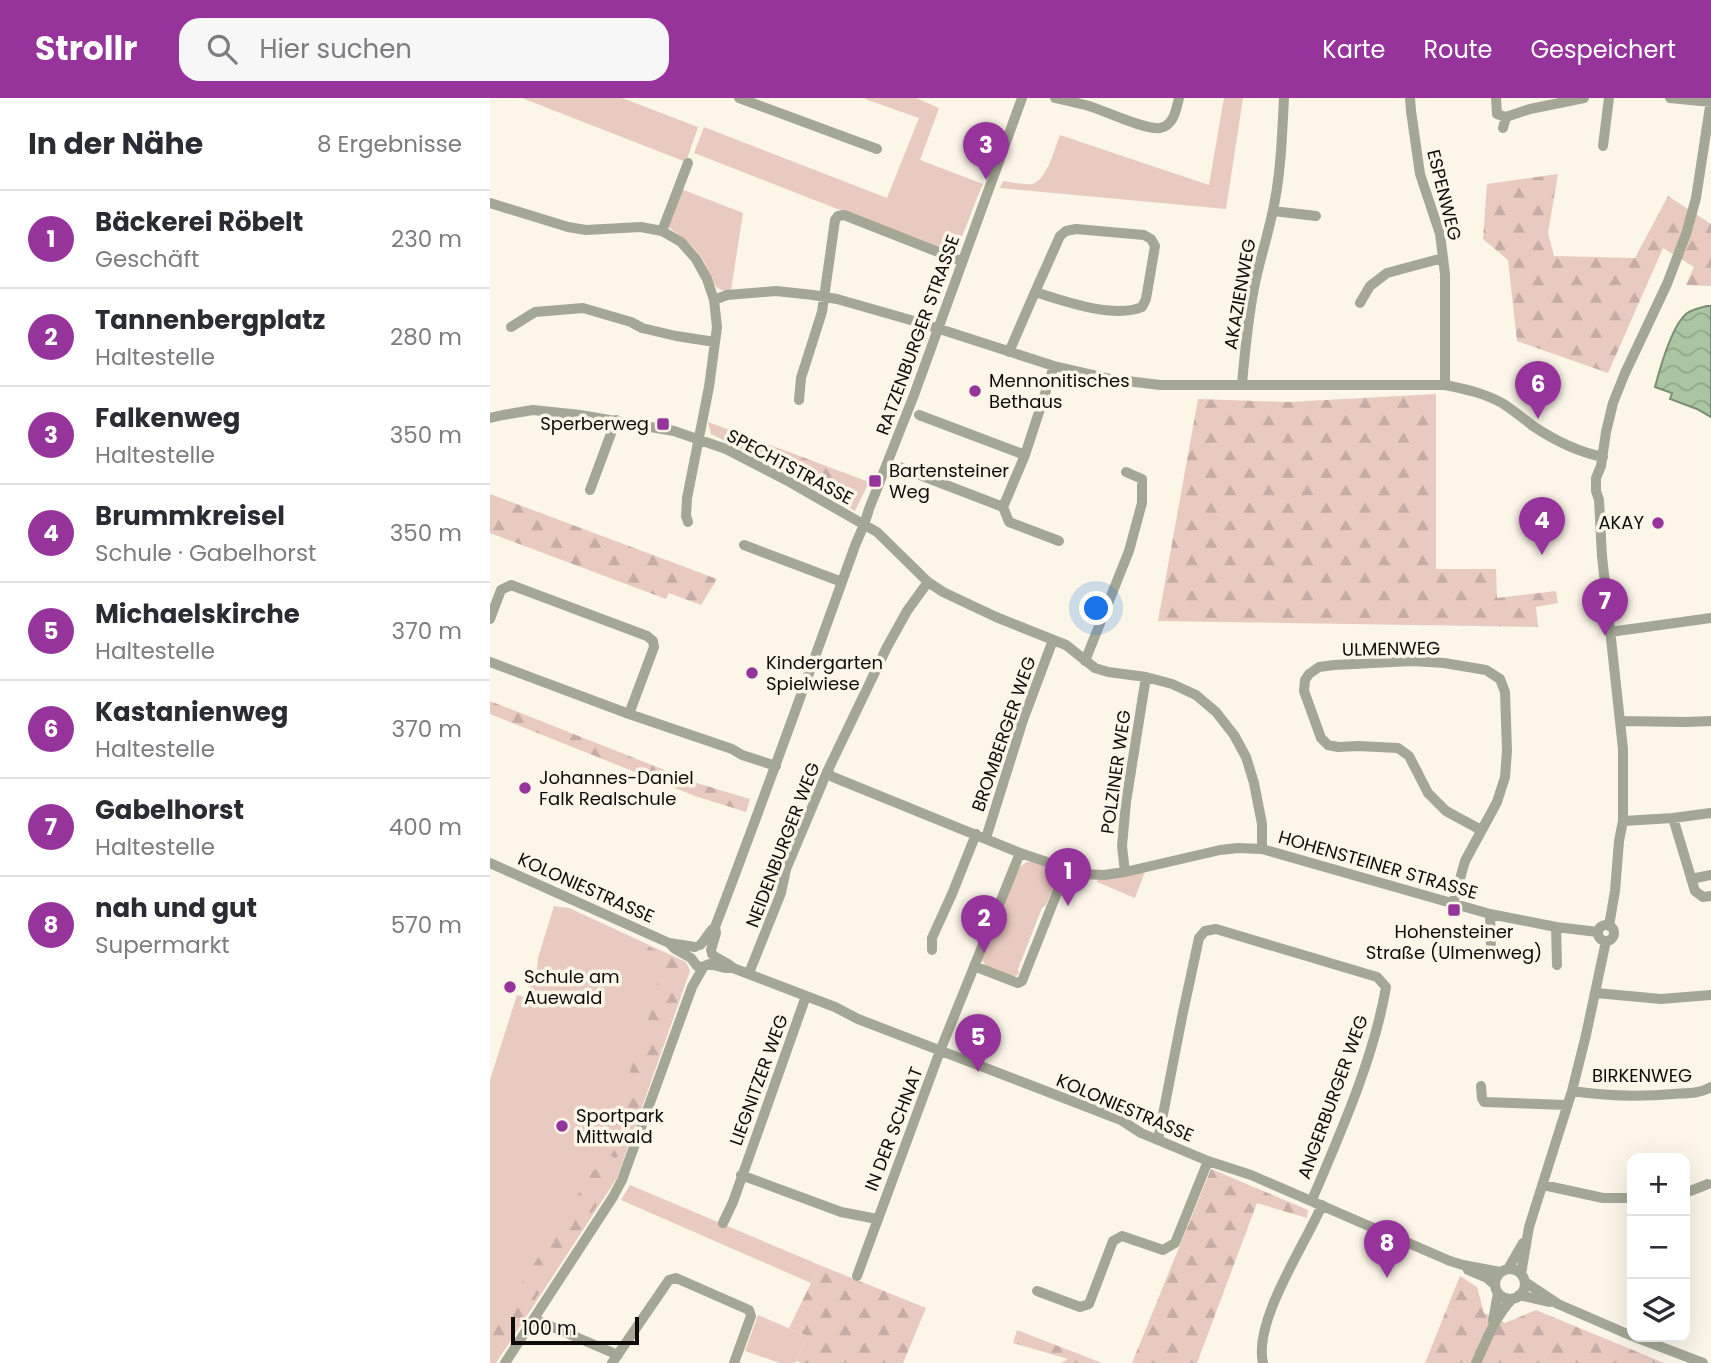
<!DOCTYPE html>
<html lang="de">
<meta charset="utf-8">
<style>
:root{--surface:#fff;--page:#f7f7f7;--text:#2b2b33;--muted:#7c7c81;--line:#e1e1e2;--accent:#96349b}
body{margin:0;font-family:Poppins,sans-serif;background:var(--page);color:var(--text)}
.controls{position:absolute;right:21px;bottom:21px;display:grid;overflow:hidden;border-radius:14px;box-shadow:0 7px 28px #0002}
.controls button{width:63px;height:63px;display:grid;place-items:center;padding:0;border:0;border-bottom:2px solid var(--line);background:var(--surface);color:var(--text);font:35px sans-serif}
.scale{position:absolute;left:21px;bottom:18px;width:128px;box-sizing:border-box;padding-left:7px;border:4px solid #0d0c08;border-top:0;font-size:19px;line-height:24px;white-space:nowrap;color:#0d0c08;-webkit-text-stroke:5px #fbf6e8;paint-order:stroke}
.you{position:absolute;left:607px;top:511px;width:24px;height:24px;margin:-18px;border:5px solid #fff;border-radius:50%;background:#1a73e8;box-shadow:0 0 0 10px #1a73e833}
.badge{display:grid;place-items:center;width:46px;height:46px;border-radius:50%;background:var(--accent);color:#fff;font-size:23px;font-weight:700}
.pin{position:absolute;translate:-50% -58px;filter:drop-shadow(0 2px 4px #0008)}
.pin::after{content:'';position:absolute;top:37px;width:24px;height:21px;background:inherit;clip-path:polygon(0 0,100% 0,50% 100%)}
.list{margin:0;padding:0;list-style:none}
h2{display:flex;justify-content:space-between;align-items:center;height:91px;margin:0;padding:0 28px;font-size:30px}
h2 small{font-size:23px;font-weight:400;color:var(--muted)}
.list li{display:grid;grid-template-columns:46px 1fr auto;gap:21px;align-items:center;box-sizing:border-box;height:98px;padding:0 28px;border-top:2px solid var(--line)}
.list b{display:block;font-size:26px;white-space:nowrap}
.list p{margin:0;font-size:23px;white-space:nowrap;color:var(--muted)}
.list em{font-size:23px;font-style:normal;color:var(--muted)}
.icon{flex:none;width:38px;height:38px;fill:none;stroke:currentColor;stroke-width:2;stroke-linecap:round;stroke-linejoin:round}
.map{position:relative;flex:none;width:1221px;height:1265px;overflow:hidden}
header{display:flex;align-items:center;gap:42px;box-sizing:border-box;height:98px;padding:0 35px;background:var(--accent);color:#fff}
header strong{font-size:33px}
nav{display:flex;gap:38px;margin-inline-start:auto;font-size:24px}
.search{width:490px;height:63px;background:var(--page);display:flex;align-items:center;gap:18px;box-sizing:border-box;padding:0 24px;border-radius:21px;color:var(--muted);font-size:26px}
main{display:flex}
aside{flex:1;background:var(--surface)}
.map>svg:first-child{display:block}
</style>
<header>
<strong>Strollr</strong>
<div class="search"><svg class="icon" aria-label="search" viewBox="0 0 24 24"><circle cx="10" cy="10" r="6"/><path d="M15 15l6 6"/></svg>Hier suchen</div>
<nav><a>Karte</a><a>Route</a><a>Gespeichert</a></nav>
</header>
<main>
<aside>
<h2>In der Nähe<small>8 Ergebnisse</small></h2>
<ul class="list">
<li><span class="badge">1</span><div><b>Bäckerei Röbelt</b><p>Geschäft</p></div><em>230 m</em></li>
<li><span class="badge">2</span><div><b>Tannenbergplatz</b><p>Haltestelle</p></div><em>280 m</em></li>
<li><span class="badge">3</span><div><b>Falkenweg</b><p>Haltestelle</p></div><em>350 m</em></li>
<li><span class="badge">4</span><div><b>Brummkreisel</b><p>Schule · Gabelhorst</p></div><em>350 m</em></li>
<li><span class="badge">5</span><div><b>Michaelskirche</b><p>Haltestelle</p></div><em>370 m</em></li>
<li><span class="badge">6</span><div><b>Kastanienweg</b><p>Haltestelle</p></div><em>370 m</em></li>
<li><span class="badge">7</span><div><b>Gabelhorst</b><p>Haltestelle</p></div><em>400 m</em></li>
<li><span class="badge">8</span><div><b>nah und gut</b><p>Supermarkt</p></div><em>570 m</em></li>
</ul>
</aside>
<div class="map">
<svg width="1221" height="1265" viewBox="0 0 1221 1265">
<defs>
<pattern id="forest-firs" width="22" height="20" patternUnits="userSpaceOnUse" patternTransform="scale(1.75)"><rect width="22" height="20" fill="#e8cac0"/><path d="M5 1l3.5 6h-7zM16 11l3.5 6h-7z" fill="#c6aca4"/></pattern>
<pattern id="water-waves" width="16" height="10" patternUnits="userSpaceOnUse" patternTransform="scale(1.75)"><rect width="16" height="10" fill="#a9c5a2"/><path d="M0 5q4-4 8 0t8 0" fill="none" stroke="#90a88a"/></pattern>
</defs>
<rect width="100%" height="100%" fill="#fbf6e8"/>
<path fill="#e8cac0" d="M32 0H132L208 29 196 64Z
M375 0H426L449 10 430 62 493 86 487 100 465 157 204 55 214 29 397 100 429 20 375 1Z
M734 0H753L736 111 510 90 513 83C522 84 533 87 542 86 556 84 565 50 570 37L719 87Z
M191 91 253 115 241 192C236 193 233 193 229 191 221 186 218 169 212 160 203 147 191 138 178 129Z
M537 764H543L565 772 568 778 556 807 552 810 528 871 529 876 525 878H520L497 869 492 862 493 858 527 772 532 767Z
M655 774 645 800 607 784 608 781 627 780Z
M64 808 79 810 196 864 200 873 127 1080 6 1265H0V982L27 897 35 899 42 881 45 880 47 872 48 860Z
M140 1087 332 1168 321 1185 131 1102Z
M268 1217 317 1238 305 1265H290L255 1253Z"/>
<path fill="url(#forest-firs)" d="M1068 76 1058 135 1064 158 1145 160 1178 98 1221 126V188L1196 187 1204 169 1173 150 1118 275 1027 243 1018 162 993 141 997 86Z
M946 296V471H1006L1007 500 1066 493 1068 505 1046 509 1048 529 668 523 708 301 799 304Z
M218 324 379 384 365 413 299 375 221 336Z
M0 396 227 481 211 507 179 495 176 501 0 435Z
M0 603 210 686 260 701 256 714 205 698 0 616Z
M155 847 192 864 197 876 133 1056 125 1060 109 1052V1045L117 1039 168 893 166 864 153 855Z
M110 1069 122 1076 123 1083 3 1265H0V1235L103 1073Z
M721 1071 818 1112 817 1120 767 1105 707 1265H642Z
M332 1168 436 1210 413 1265H311L306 1263 317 1238 299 1230 321 1185Z
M970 1178 987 1189 994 1215 1015 1225 1046 1212 1174 1265H935Z
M527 1232 612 1265H571L578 1261 523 1245Z"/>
<path fill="url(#water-waves)" stroke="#7a8e74" stroke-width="2" d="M1217 208H1221V319L1207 311 1180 301 1182 295 1165 289C1170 270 1181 229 1196 216 1202 211 1210 210 1217 208Z"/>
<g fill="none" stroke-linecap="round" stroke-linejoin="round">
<path stroke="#a4a795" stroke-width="10" d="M249 0 387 51
M565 0C577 3 590 5 602 9 617 14 655 32 670 30 684 27 686 12 689 0
M920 0 921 13 930 76 950 136 955 176V287
M1006 0 1007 16 1016 19 1040 11 1094 0
M1180 0 1221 4
M1013 30 1016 19
M1113 48 1119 0
M0 105 78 129 96 132 151 129 172 133 191 144 206 161 217 181 224 202 227 229 219 289 197 400 196 418 198 424
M783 113 826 118
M586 131 654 137 661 141 665 148 656 201 652 209C624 221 573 203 545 194L570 138 576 133Z
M172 133 198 65
M224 202 237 197 286 193 323 197 347 201 431 225 564 268 621 281 670 287H955C975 291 994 295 1012 305 1023 312 1033 320 1043 328 1064 342 1088 354 1113 359
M870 205 880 188 897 175 953 160
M21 229 45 214 93 210 141 224 152 230 186 238 225 244
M519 254 545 194
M752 286C755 252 758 219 765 185 770 161 778 137 783 112 791 75 792 38 794 0
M309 302 311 280 332 214 345 122 348 118 354 117 471 163
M429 317 535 357 564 268
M0 320 13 317 43 312 90 317 184 333 236 351 296 382 387 434 438 484 453 494 506 519 576 547 605 570 618 574 656 579 682 586 706 597 726 614 744 637 756 659 764 685 772 726V751
M409 369 513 409 535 357
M100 392 126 322
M513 409 519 424 569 443
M254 447 352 484
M0 521 11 492 21 487 157 538 163 543 164 549 139 616
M1120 534 1221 520
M595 563 639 453 652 405V381L636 374
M0 564 139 616 242 651 252 657 286 668
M1130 623 1196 624 1221 623
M337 674 343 679 530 755 593 776 614 777 635 774 730 752 748 750 772 751 1000 816 1066 829 1108 834
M1183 720 1205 793 1213 799 1221 798
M1133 723 1183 720 1221 715
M496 740 533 622 563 542
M0 765 179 845 205 849
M635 774 632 748 636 704 656 579
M1201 781 1221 777
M963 806 975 763 1007 704 1015 679 1017 653 1015 594 1010 581 996 572 954 565 922 563 844 567 829 569 819 576 815 582 814 593 831 640 838 647 848 649 868 648 908 650 919 658 938 695 956 713 991 732
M1000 816 1001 850
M1108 835a8 8 0 1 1 16 0a8 8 0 1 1-16 0Z
M1119 828 1125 793 1129 743 1133 723V651L1112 458 1109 402 1106 393V380L1111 368 1116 334 1123 305 1135 275 1177 186 1196 136 1206 100 1221 2
M1066 829 1067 867
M179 845 185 851 201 860 207 868 212 869 219 866 235 870H243
M210 847C216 842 218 834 225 829
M221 852 226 835 225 829C274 701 320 573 366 445L374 427 379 411 424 297 532 0
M442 852V840L462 796 486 736
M222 856C228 862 237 864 243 870L345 909 368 921 631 1022 651 1035 668 1042 718 1063 761 1077 960 1163 973 1167 1010 1174
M484 868 528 885 532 883 576 772
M259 875 291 795 296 771 337 674 397 549 417 513 438 484
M1106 895 1171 901 1221 897
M991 988 992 1000 994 1004 1077 1007
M1082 993C1116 998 1149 999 1183 996 1196 995 1209 996 1221 989
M668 1042 692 919 709 840 715 833 726 831 887 879 896 889C884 960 850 1036 822 1102
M251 1077 351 1114 387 1121
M1053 1087 1113 1100H1142
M1195 1095 1218 1086
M233 1125 243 1104 316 898
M1018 1171 1033 1145
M1005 1186a15 15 0 1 1 30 0a15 15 0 1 1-30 0Z
M978 1172 997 1180 1005 1187
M1031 1176 1039 1129 1082 993 1096 937 1116 843
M367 1178 450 953 530 755
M1035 1184 1068 1206 1142 1238
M547 1193 590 1209 599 1206 623 1143 632 1138 673 1152 685 1145 718 1063
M1029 1197 1060 1204
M44 1221 128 1257
M1003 1223 1008 1195
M1145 1239 1213 1265
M15 1265 123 1099 132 1082 202 889 214 868
M122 1265 179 1182 186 1180 259 1212 261 1218 244 1265
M773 1265C763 1223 815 1147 832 1107
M986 1265C996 1243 1005 1219 1022 1201"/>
</g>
<g fill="#96349b" stroke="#fbf6e8" stroke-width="2.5">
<circle cx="485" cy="293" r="7"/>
<rect x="166" y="319" width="14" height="14" rx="3.5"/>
<rect x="378" y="376" width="14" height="14" rx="3.5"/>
<circle cx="1168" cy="425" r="7"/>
<circle cx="262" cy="575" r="7"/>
<circle cx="35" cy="690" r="7"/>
<rect x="957" y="805" width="14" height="14" rx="3.5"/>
<circle cx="20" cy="889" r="7"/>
<circle cx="72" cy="1028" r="7"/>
</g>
<g text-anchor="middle" stroke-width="7" stroke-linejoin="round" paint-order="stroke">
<g font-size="18" fill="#0d0c08" stroke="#fbf6e8">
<text transform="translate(954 97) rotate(76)" y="6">ESPENWEG</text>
<text transform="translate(750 196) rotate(-80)" y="6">AKAZIENWEG</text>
<text transform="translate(428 237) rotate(-70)" y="6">RATZENBURGER STRASSE</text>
<text transform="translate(300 369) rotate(28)" y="6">SPECHTSTRASSE</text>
<text transform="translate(901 551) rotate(-1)" y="6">ULMENWEG</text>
<text transform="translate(514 636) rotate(-71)" y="6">BROMBERGER WEG</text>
<text transform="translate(626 674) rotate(-82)" y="6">POLZINER WEG</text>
<text transform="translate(293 747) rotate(-69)" y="6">NEIDENBURGER WEG</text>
<text transform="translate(888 767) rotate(16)" y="6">HOHENSTEINER STRASSE</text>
<text transform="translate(96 790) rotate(24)" y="6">KOLONIESTRASSE</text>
<text x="1152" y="984">BIRKENWEG</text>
<text transform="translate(269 982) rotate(-70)" y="6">LIEGNITZER WEG</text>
<text transform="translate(843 999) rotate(-70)" y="6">ANGERBURGER WEG</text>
<text transform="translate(635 1010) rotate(23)" y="6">KOLONIESTRASSE</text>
<text transform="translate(404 1031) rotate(-69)" y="6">IN DER SCHNAT</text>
</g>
<g font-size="18" fill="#0d0c08" stroke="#fbf6e8" text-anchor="start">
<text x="499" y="289">Mennonitisches<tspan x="499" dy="21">Bethaus</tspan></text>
<text x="159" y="332" text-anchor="end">Sperberweg</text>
<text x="399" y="379">Bartensteiner<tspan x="399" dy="21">Weg</tspan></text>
<text x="1154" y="431" text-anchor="end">AKAY</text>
<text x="276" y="571">Kindergarten<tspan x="276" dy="21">Spielwiese</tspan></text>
<text x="49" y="686">Johannes-Daniel<tspan x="49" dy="21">Falk Realschule</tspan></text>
<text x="964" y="840" text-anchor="middle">Hohensteiner<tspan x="964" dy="21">Straße (Ulmenweg)</tspan></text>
<text x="34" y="885">Schule am<tspan x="34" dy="21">Auewald</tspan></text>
<text x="86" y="1024">Sportpark<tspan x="86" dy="21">Mittwald</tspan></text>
</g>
</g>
</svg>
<div class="controls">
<button>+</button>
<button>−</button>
<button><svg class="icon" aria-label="layers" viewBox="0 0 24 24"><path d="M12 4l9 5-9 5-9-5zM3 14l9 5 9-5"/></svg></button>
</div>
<div class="scale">100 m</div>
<div class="you"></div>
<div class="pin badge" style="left:578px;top:808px">1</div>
<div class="pin badge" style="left:494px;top:855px">2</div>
<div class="pin badge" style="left:496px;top:82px">3</div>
<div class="pin badge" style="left:1052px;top:457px">4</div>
<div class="pin badge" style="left:488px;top:974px">5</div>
<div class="pin badge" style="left:1048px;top:321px">6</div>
<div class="pin badge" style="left:1115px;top:538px">7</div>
<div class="pin badge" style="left:897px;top:1180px">8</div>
</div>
</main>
